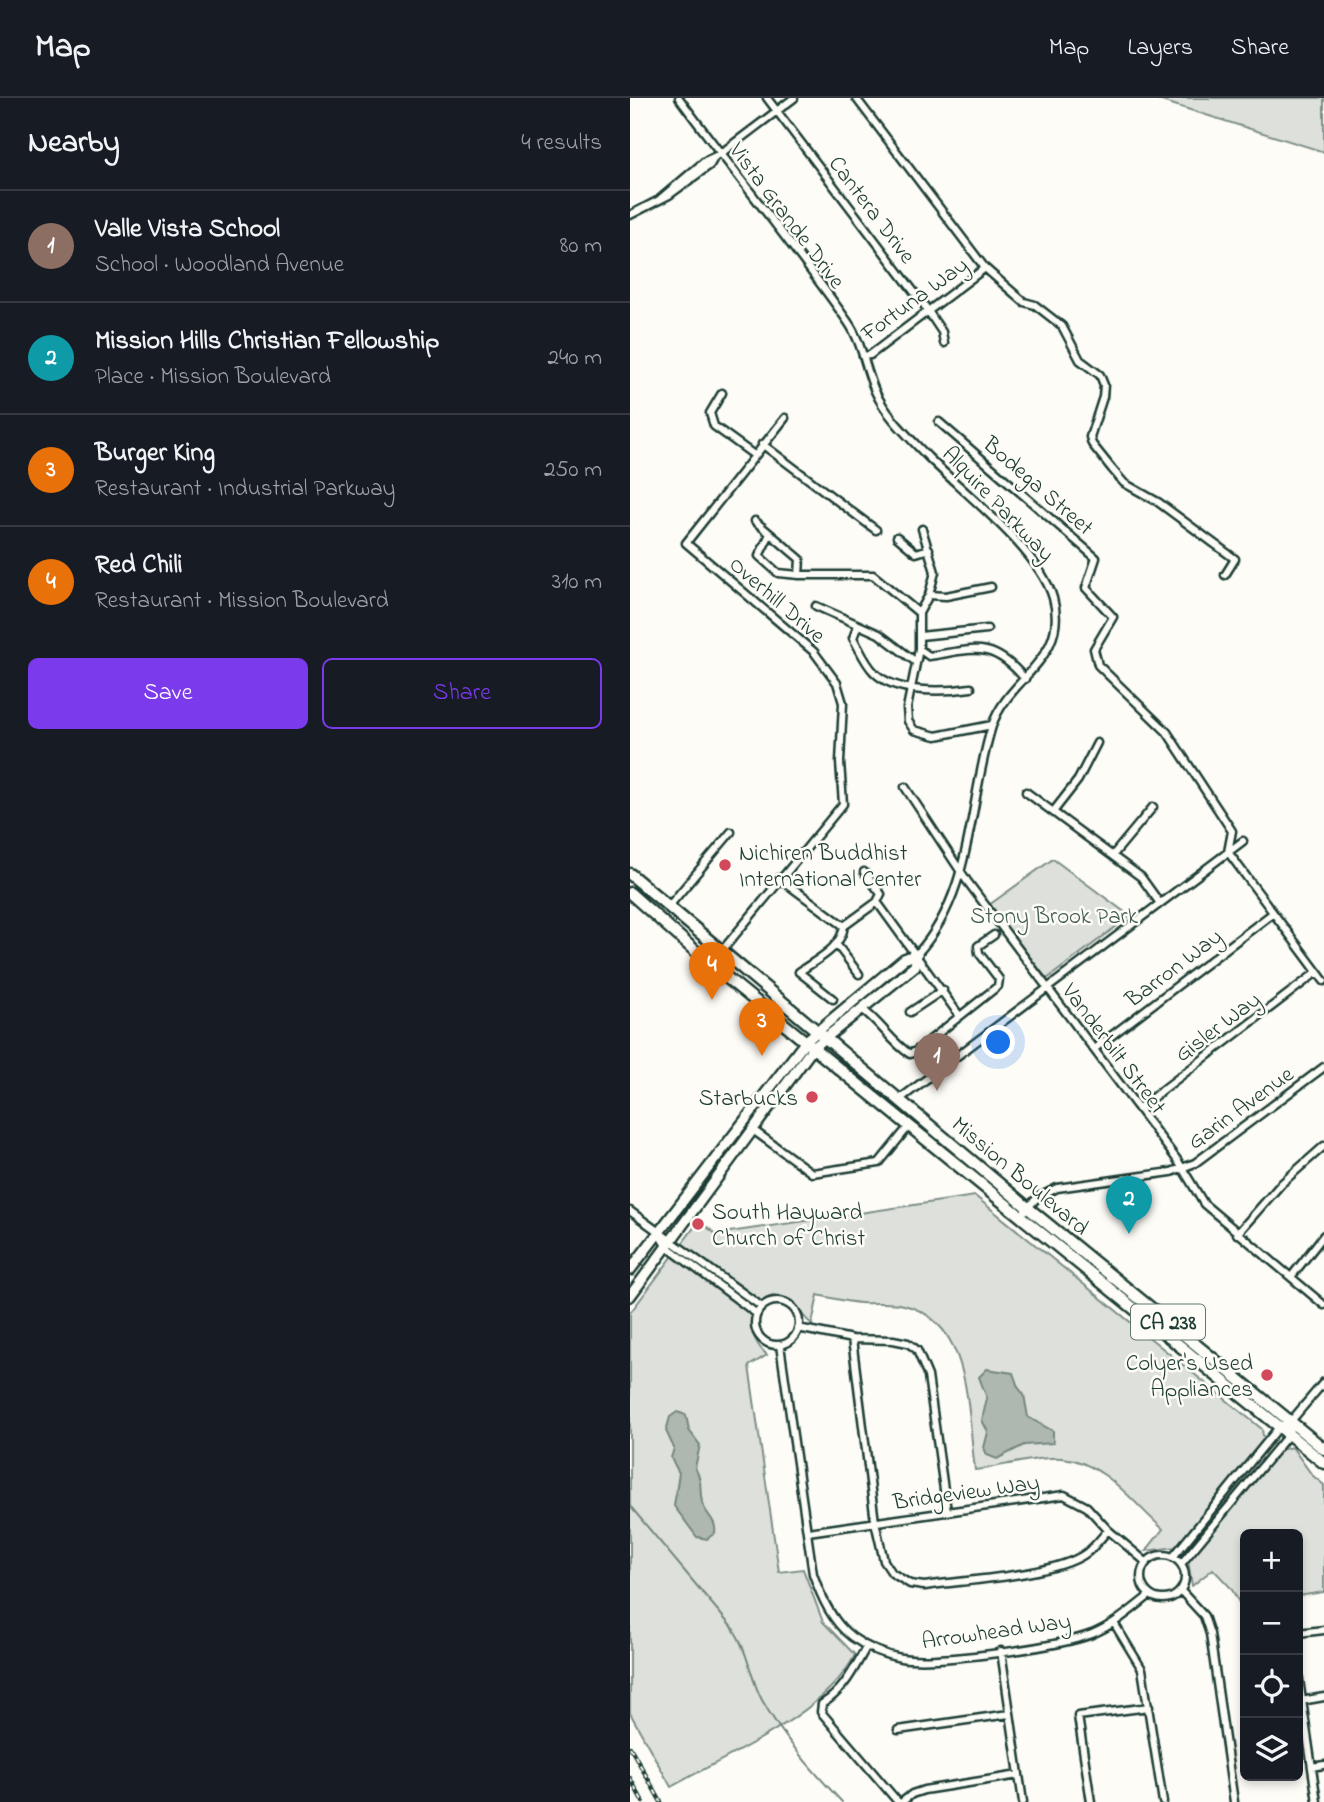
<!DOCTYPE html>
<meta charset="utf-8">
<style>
:root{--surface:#171b24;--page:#242831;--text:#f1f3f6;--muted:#9ea1a6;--line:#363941;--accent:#7c3aed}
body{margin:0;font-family:"Indie Flower",sans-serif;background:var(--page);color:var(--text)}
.controls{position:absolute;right:21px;bottom:21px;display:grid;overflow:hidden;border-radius:10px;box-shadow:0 4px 10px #0003}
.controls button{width:63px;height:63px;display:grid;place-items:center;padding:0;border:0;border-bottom:2px solid var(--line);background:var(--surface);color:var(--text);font:35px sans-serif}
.you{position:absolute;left:369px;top:945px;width:24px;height:24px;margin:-18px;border:5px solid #fff;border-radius:50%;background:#1a73e8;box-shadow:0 0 0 10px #1a73e833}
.badge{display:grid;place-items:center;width:46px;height:46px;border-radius:50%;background:var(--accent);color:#fff;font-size:23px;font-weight:700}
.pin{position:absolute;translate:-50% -58px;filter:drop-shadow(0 2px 4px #0008)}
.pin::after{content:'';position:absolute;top:37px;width:24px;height:21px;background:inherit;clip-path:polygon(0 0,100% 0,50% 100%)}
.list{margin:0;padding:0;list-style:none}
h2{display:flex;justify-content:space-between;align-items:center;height:91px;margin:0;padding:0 28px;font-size:30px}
h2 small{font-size:23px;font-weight:400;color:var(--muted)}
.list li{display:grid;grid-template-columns:46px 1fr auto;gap:21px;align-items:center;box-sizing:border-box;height:112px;padding:0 28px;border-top:2px solid var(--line)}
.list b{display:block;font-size:26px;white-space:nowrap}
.list p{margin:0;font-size:23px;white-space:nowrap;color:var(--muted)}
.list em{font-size:23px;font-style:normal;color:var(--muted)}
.actions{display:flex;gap:14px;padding:21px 28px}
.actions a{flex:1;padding:16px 0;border:2px solid var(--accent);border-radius:10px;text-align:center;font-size:24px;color:var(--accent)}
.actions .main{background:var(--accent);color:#fff}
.icon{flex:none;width:38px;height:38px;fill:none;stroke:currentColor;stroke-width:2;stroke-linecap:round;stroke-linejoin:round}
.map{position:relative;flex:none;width:694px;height:1704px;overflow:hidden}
header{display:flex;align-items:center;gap:42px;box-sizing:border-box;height:98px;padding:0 35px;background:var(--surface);border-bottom:2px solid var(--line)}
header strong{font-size:33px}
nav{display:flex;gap:38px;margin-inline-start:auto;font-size:24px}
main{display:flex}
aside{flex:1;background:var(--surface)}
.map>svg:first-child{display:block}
</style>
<header>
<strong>Map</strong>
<nav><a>Map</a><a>Layers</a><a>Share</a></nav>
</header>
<main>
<aside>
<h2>Nearby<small>4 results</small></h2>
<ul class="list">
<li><span class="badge" style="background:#8d6e63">1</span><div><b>Valle Vista School</b><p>School · Woodland Avenue</p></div><em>80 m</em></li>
<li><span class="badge" style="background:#0f9aa8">2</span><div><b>Mission Hills Christian Fellowship</b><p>Place · Mission Boulevard</p></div><em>240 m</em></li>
<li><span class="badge" style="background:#e8710a">3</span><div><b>Burger King</b><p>Restaurant · Industrial Parkway</p></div><em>250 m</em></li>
<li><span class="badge" style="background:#e8710a">4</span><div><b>Red Chili</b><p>Restaurant · Mission Boulevard</p></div><em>310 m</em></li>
</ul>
<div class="actions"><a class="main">Save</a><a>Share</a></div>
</aside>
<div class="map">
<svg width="694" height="1704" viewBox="0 0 694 1704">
<rect width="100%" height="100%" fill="#fdfcf7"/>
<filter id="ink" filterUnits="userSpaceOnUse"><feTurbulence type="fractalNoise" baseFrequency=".0143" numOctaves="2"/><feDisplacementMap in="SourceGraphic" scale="14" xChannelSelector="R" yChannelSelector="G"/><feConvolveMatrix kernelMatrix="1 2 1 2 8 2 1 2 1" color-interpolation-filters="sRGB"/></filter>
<g filter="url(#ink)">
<path fill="#dde0db" stroke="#7e8e88" stroke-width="2" d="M522 0H694V54Z
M423 761 500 818 417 881 359 807Z
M345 1098 632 1331 633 1338 650 1352 662 1349 682 1377 694 1387V1494L668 1498V1436H615V1506H610L601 1490 583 1471 562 1488 558 1462 546 1449 516 1453 533 1431C503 1405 475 1364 432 1360 408 1358 370 1369 345 1372 337 1315 343 1224 274 1207 260 1203 245 1206 231 1205 216 1204 202 1200 188 1197L182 1226C165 1214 171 1201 144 1197 114 1208 117 1238 137 1257L119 1268 149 1474 173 1471 193 1524 225 1557C195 1617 99 1656 41 1689L0 1615V1215L69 1123 86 1136Z"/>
<path fill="#aeb8b1" stroke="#75877f" stroke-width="2" d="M357 1271 383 1275 388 1289 394 1297 398 1319 423 1333V1345L394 1347 367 1361 357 1357 354 1350 358 1334 352 1322 357 1300 349 1279Z
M47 1314 56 1317 59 1332 70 1347 65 1370C73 1383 69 1391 72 1404 75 1417 87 1421 85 1435L77 1441 67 1439 44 1408 49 1375 41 1360 44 1350 36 1333 40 1319Z"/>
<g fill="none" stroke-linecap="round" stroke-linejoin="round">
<path stroke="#75877f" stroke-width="2" d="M0 1408 104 1532C119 1555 120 1580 132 1602 153 1640 183 1673 212 1704"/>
<g stroke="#1f3d34" stroke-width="11">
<path id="minor" d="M49 0C104 75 164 147 218 224 232 244 235 270 245 293 256 318 279 339 298 359 334 395 409 452 423 500 440 561 377 580 362 628 338 704 344 794 287 856
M137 0 294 207 312 234 314 245
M226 0 355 170 394 204 405 207 432 228 450 262 470 277 474 287 473 299 460 339 462 346 482 371 494 385 528 404 605 461 595 477
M30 101 75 63 90 56 164 0
M0 117 39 97 80 67 84 60
M233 258 240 257 355 170
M92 295 80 315 84 328 124 357
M309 324 466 460 456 490 483 519 464 551 468 567 537 634 602 733 598 754 694 883
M132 346 246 432
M125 423 170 461 169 477H243L289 515
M292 431 305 474 299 497 289 515V551L277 610 278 623 284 632 306 638 362 627
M139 438 129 458 148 475 169 477
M267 439 286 455 299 451
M299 497 316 498 361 489
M186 508 249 536 286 564
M228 527 223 540C229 550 235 565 244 574 265 596 313 594 341 590
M290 538 357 531
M289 551 299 558C345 551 362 542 395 581
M275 689 337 783 548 1063 574 1106 694 1207
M396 694 511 779 529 804
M423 714 448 682 467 645
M483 757 523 709
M234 774 251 796 247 804 329 917
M149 780 214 828
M39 808 101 734
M214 828 247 804
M207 847 229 876
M91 854 213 706 210 664 213 605 207 585 184 554 56 445 155 320
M203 901 169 874C187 861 211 851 214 828
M233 912C250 924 262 945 280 956L286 953 368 888 369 881 349 855 348 848 364 837
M280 914 313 892
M464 951 643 815
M270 1001 613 743
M509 1010 687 874
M123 1032 182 1075 249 1065 279 1028
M0 1113 132 1209
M389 1119 407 1100 427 1090 541 1074 565 1065 694 969
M29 1136 36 1148 127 1216
M607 1136 651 1086 694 1048
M661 1179 694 1137
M125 1225a22 22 0 1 1 44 0a22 22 0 1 1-44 0Z
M168 1230 222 1241 263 1242 278 1245 287 1252 298 1278 317 1413
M222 1241 245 1424 254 1463 262 1475 280 1486 294 1488C335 1482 423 1478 455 1456 464 1450 471 1440 478 1432
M150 1247 183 1476C191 1499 202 1524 222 1539 236 1549 254 1557 271 1560 307 1566 428 1549 462 1536 484 1527 501 1512 520 1497
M178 1434 434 1397 457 1409 478 1432 516 1464
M511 1479a22 22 0 1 1 44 0a22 22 0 1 1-44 0Z
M543 1459 650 1328 661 1323 694 1284
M551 1466 659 1336 661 1323
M551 1493 574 1518 580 1536 604 1704
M484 1525 512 1571 533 1704
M668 1535 694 1532
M237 1548C224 1570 215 1592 192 1606L191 1614 268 1704
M371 1553 393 1704
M668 1575 687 1704
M671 1603 694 1599
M268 1632 379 1616
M682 1669 694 1667
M272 1704 282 1696 294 1692 389 1677
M461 1704 448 1618 519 1609"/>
</g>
<g stroke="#1f3d34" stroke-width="14">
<path id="secondary" d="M0 1172 176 943 274 861 287 856
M0 1198 183 950 285 868 287 856"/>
</g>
<g stroke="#1f3d34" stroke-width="15">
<path id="primary" d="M0 776 398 1110 694 1351
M0 795 80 866 694 1365"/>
</g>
<use href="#minor" stroke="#fdfcf7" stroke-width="6"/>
<use href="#secondary" stroke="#fdfcf7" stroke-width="9"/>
<use href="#primary" stroke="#fdfcf7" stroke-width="10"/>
<g stroke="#1f3d34" stroke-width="4.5">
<path id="rail" d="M0 1649 31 1704
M0 1680 13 1704"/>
</g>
<use href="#rail" stroke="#fdfcf7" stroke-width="2" stroke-dasharray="5" stroke-linecap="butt"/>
</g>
</g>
<g fill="#d1495b" stroke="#fdfcf7" stroke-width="2.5">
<circle cx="95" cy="767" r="7"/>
<circle cx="182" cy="999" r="7"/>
<circle cx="68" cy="1126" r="7"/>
<circle cx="637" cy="1277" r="7"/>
</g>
<g text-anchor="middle" stroke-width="5" stroke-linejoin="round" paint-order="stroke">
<rect fill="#fdfcf7" stroke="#62766e" stroke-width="2" x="501" y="1206.5" width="74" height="35" rx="5"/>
<g font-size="21" font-weight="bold" fill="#1f3d34">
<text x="538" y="1231">CA 238</text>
</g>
<g font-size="23" fill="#1f3d34" stroke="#fdfcf7">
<text transform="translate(243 111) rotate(53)" y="8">Cantera Drive</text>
<text transform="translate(158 117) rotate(53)" y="8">Vista Grande Drive</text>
<text transform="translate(284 200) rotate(-36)" y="8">Fortuna Way</text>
<text transform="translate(409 387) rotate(41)" y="8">Bodega Street</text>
<text transform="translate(369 405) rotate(46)" y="8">Alquire Parkway</text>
<text transform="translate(148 501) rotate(41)" y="8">Overhill Drive</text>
<text transform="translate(543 869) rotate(-37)" y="8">Barron Way</text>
<text transform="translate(587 928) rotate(-37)" y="8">Gisler Way</text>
<text transform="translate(485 950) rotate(53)" y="8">Vanderbilt Street</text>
<text transform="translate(610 1009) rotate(-36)" y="8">Garin Avenue</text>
<text transform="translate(391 1077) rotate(40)" y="8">Mission Boulevard</text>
<text transform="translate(336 1393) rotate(-8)" y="8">Bridgeview Way</text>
<text transform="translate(366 1532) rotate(-8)" y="8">Arrowhead Way</text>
</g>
<g font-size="23" fill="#1f3d34" stroke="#fdfcf7" text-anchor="start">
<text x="109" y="762">Nichiren Buddhist<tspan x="109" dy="26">International Center</tspan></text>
<text x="168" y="1007" text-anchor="end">Starbucks</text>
<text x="82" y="1121">South Hayward<tspan x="82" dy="26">Church of Christ</tspan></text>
<text x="623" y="1272" text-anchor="end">Colyer's Used<tspan x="623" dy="26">Appliances</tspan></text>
</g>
<g font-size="23" fill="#455e55" stroke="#fdfcf7">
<text x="424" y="825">Stony Brook Park</text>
</g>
</g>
</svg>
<div class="controls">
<button>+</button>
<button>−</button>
<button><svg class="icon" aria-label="locate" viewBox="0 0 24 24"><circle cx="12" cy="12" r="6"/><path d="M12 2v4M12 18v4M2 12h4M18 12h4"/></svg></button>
<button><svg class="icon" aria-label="layers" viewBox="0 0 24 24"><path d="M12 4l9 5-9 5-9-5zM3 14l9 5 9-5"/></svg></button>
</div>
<div class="you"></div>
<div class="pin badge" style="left:307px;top:993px;background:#8d6e63">1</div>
<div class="pin badge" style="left:499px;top:1136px;background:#0f9aa8">2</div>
<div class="pin badge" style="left:132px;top:958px;background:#e8710a">3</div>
<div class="pin badge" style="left:82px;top:902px;background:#e8710a">4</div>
</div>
</main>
